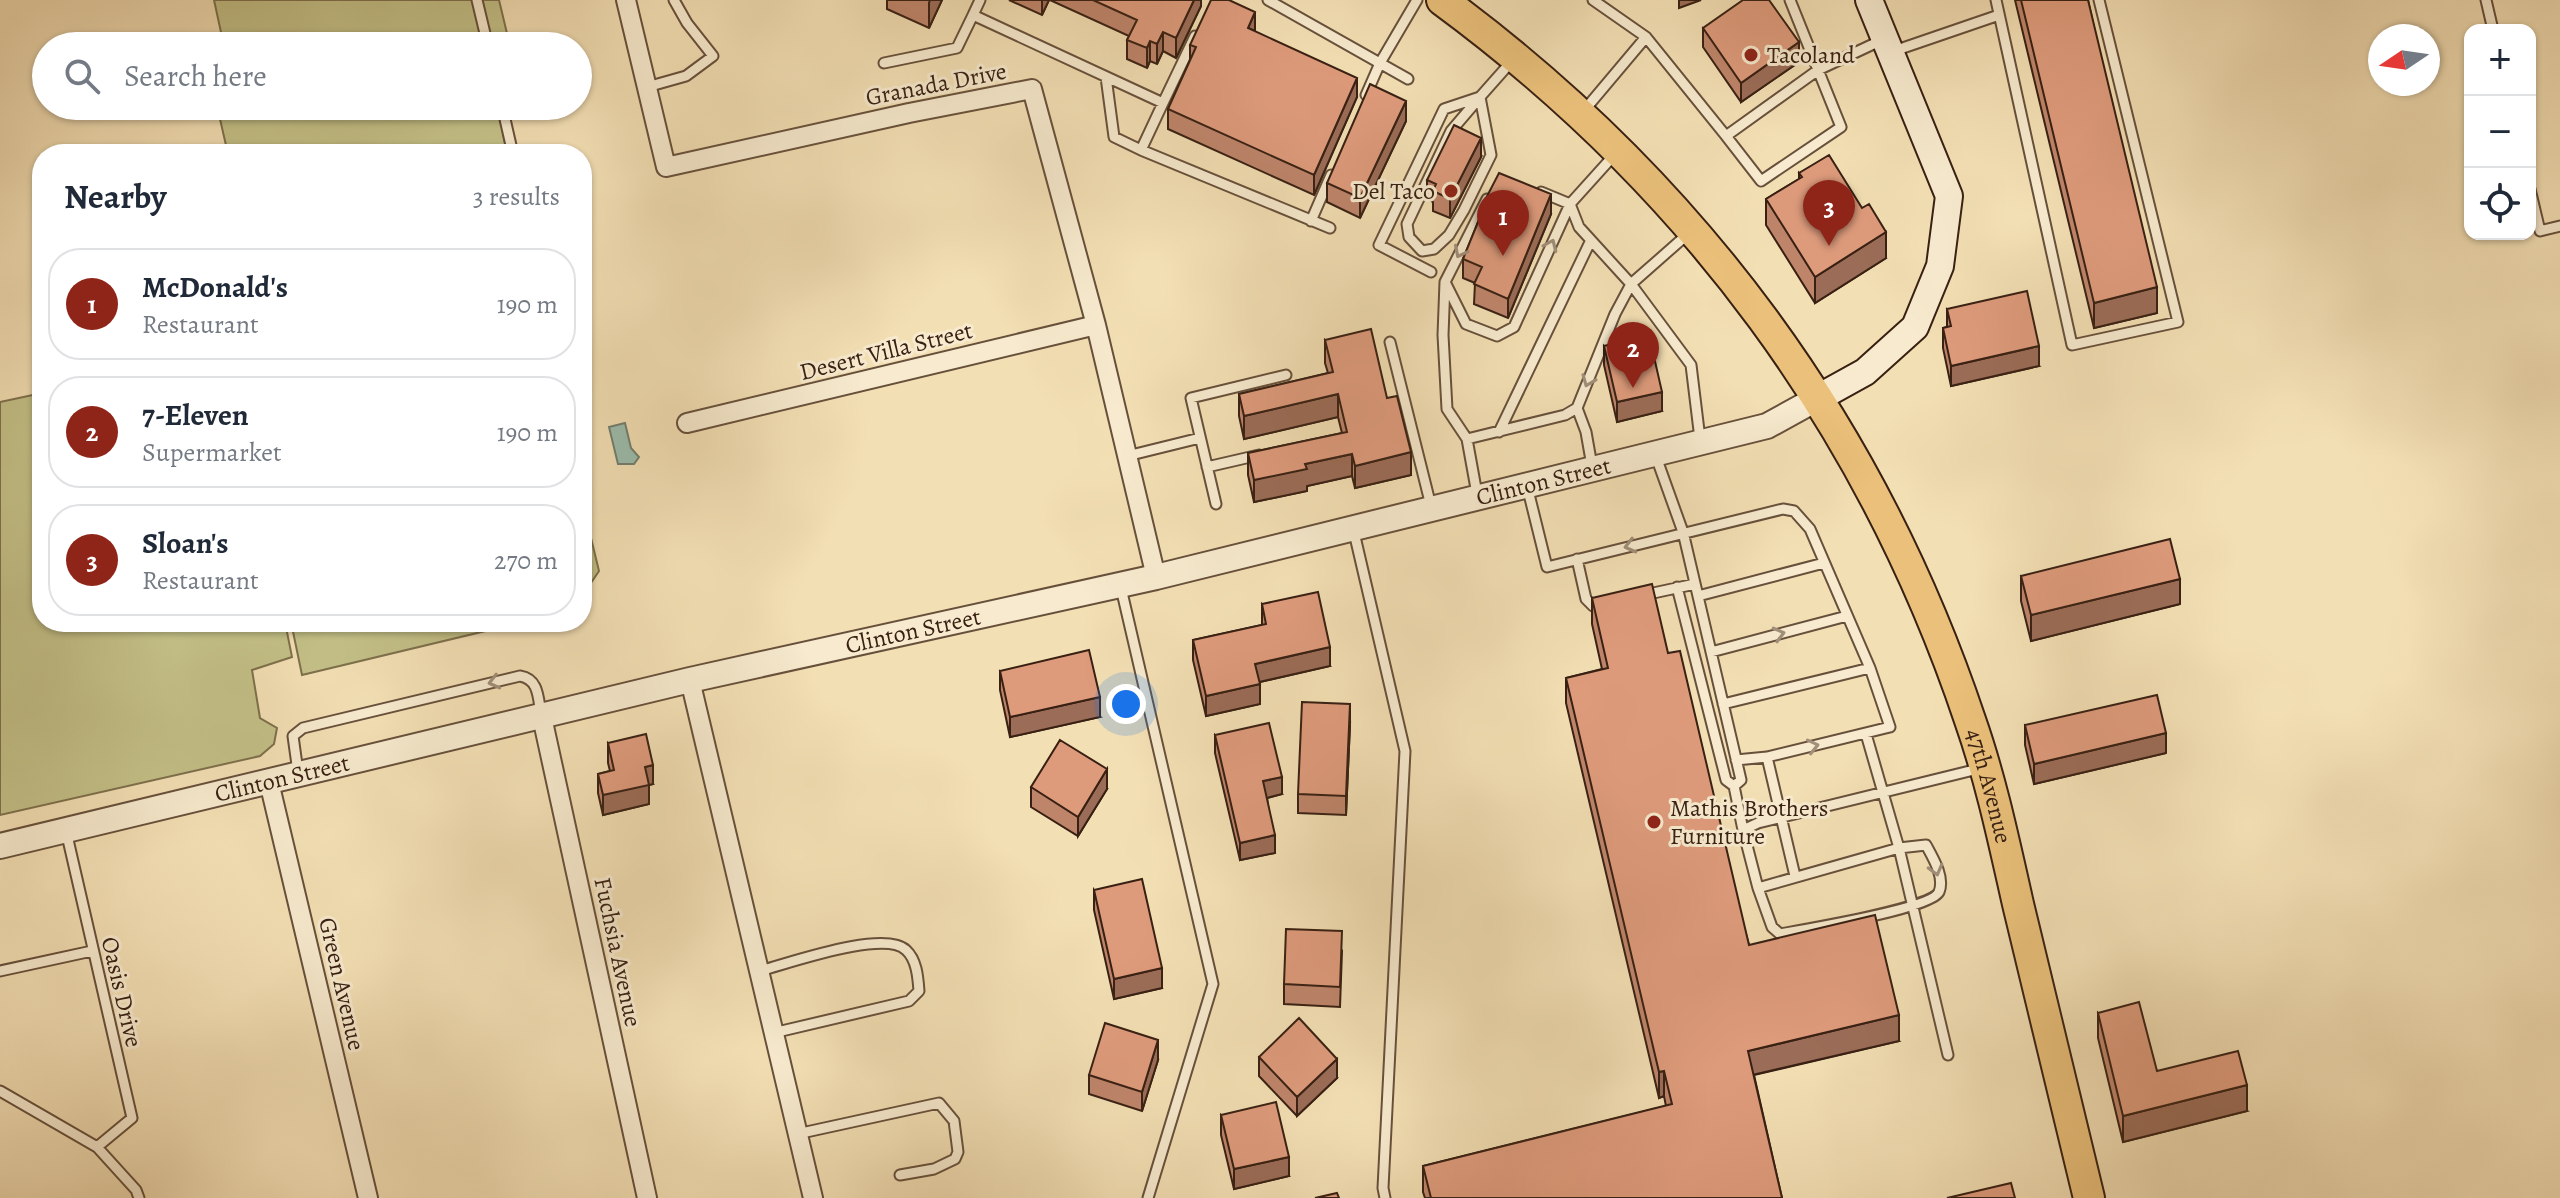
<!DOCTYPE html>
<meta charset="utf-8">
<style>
:root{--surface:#fff;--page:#f6f6f7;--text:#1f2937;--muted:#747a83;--line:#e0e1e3;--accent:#8f2418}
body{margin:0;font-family:Alegreya,serif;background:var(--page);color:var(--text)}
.controls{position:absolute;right:24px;top:24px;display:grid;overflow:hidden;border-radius:16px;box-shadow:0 2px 6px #0004}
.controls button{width:72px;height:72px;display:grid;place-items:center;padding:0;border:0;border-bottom:2px solid var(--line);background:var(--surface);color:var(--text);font:40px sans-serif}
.compass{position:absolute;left:2368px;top:24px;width:72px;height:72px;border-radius:50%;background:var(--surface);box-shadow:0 2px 6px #0004;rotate:257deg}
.you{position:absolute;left:1126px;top:704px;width:28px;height:28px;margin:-20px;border:6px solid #fff;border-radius:50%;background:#1a73e8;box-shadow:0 0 0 12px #1a73e833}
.badge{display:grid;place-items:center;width:52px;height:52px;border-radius:50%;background:var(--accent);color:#fff;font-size:26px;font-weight:700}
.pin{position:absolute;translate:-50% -66px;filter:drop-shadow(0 2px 4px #0008)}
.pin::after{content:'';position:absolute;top:42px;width:28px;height:24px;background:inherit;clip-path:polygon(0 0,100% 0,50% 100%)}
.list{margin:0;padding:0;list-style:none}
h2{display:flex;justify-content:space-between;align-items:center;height:104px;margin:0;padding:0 32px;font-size:34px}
h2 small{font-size:26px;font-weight:400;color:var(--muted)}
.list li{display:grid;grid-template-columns:52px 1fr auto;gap:24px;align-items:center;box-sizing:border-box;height:112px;margin:0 16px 16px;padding:0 16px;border:2px solid var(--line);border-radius:32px}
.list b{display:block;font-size:30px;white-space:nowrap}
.list p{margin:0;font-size:26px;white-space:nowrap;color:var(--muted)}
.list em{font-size:26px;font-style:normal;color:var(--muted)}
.icon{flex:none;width:44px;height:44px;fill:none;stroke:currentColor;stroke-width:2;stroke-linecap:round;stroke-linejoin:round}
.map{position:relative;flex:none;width:2560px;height:1198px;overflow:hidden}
.search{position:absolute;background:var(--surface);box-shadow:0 2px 6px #0004;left:32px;top:32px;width:560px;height:88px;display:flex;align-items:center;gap:20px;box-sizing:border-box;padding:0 28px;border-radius:44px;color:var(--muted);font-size:30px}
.panel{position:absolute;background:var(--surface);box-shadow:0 2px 6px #0004;left:32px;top:144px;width:560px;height:488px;border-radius:32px}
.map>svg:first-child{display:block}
</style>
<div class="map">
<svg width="2560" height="1198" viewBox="0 0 2560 1198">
<rect width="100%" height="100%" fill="#f3dfb4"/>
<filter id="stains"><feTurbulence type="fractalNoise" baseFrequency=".0025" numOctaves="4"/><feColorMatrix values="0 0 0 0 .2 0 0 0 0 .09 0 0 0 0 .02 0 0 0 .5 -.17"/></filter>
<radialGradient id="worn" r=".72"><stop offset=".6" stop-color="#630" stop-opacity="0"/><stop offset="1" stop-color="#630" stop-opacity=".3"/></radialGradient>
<path fill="#c3c087" stroke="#7e704d" stroke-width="2" d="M214 0H499L510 46H224Z
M217 106H517L499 112 507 154H228Z
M42 393V622H285L292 657 252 670 260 718 277 728 274 744 260 756 0 815V402Z
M582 501 599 571 582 596Z
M291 622H523L302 675Z"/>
<path fill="#9bbdad" stroke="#737e6f" stroke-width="2" d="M625 423 631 448 639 457 634 464H618L609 427Z"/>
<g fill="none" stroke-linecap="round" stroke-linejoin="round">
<g stroke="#67503b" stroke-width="13">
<path id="service" d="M477 0 488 46
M980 0 973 15 1163 103 1195 36
M1268 0 1408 79
M1593 0 1646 37 1726 136 1818 70 1882 40
M1996 0 2072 345 2178 322 2099 0
M2486 0 2493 30
M1894 51 1999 15
M884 63 957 48 973 15
M1106 77 1114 137 1141 150
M647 87 686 76 713 56 687 23 674 0
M1366 95 1380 63 1417 0
M1480 97 1491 155 1464 210 1449 235 1434 249 1422 251 1409 237 1407 224 1451 131Z
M1163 103 1141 150 1330 228
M502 106 513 154
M1582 113 1646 37
M1726 136 1761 181 1841 127 1790 0
M2530 189 2540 231 2560 226
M1311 221 1331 175
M1689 233 1631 284 1691 365 1700 439
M1431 272 1379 245 1444 109 1480 97 1511 62
M1445 282 1466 324 1497 336 1514 327 1570 204 1541 192
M1390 342 1431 506
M1577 408 1586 432 1592 466
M1499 432 1591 240
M1467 439 1565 415 1577 408 1615 314 1631 284 1579 227 1570 204 1616 153
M1655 454 1683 532 1741 780 1734 786 1726 780 1677 587
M1127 456 1200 438
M1207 467 1259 455
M1527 486 1547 567 1783 509 1794 511 1810 529 1870 668 1890 727 1767 757 1736 760
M1477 494 1467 439 1447 409 1443 335 1445 282 1487 199
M1216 504 1191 398 1286 375
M1353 528 1405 751 1383 1188 1385 1198
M1577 559 1586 599 1593 606 1603 604
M1121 588 1213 984 1148 1198
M1644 595 1695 584
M1698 596 1824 563
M1711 652 1847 616
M1723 704 1870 668
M1866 734 1899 848 1948 1055
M1767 757 1795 876
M298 772 293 736 303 728 520 676C539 679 538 698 541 714
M1734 786 1743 830
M66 831 132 1118 97 1147
M1758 888 1772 927 1780 934C1802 930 1933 908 1939 892 1945 877 1933 858 1926 845L1899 848 1758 888 1743 830 1758 823 1982 768
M0 971 92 951
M759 971C787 964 884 929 906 950 917 960 918 978 919 991L909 1001 773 1033
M0 1091 97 1147 136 1190 139 1198
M797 1134 939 1103 954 1121 958 1152 955 1159 934 1169 900 1175"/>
</g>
<g stroke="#67503b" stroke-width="22">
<path id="minor" d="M626 0 666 167 909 113 1032 89 1096 325 1156 577
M687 423 1096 325
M690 680 813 1198
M542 717 647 1198
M269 782 368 1198"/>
</g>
<g stroke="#67503b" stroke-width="28">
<g id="tertiary">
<path id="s1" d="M0 846 690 680 1156 577 1593 469 1767 426 1818 398"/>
</g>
</g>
<g stroke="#382013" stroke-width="30">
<path id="secondary" d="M1818 398 1865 372 1915 327 1940 266 1949 196 1869 0"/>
</g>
<g stroke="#382013" stroke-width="34">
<g id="primary">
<path id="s2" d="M1442 0C1692 184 1871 425 1970 720 1991 780 2004 842 2018 904 2042 1002 2065 1100 2089 1198"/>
</g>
</g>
<use href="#service" stroke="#f7eace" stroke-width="9"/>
<use href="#minor" stroke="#f7eace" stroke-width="18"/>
<use href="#tertiary" stroke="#f7eace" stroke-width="24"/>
<use href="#secondary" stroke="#f7eace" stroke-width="26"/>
<use href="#primary" stroke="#eac07a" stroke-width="30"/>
</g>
<path fill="#bf856b" stroke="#382013" stroke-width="2" d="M887 0H942L929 28 887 9Z
M1009 0H1049L1042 15Z
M1050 0H1201V6L1176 58 1163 51 1157 64 1150 61 1147 68 1127 59V40L1129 36Z
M2015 0H2088L2157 313 2094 328Z
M1703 28 1799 62 1741 102 1703 47Z
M1255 32 1357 97 1314 195 1168 129V109L1190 61V45Z
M1406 121 1360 218 1327 202V183Z
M1481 157 1450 218 1433 211V202L1427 199V180Z
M1799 173 1886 258 1815 303 1766 225V199L1799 179Z
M1483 204 1551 214 1508 318 1474 304 1475 283 1463 278V259L1483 210Z
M1947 309 2039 366 1951 386 1943 348V328L1947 327Z
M1325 340 1387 398 1411 475 1355 488 1352 476 1307 486V491L1254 502 1248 475V453L1342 433 1338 417 1244 439 1239 416V394L1328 373 1325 363Z
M1604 346 1662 411 1617 422 1604 365Z
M2021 576 2180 604 2031 641 2021 601Z
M1592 598 1668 653 1749 945 1899 1041 1754 1075 1782 1198H1425L1423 1192V1166L1666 1106 1664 1096 1659 1098 1566 703V678L1602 669 1592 624Z
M1262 604 1330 666 1260 682V704L1206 716 1193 660V640L1262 625Z
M1000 671 1100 717 1010 737 1000 690Z
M1350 724 1346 815 1298 813V794Z
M2025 725 2166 753 2034 784 2025 745Z
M1215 735 1282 794 1267 798 1275 853 1240 860 1215 753Z
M608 743 653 784 649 785V804L603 815 598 793V774L610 771 608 763Z
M1031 787 1107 789 1078 836 1031 807Z
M1094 890 1162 988 1114 999 1094 910Z
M1342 951 1340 1007 1284 1004V984Z
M2098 1013 2157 1071 2247 1111 2123 1142 2098 1038Z
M1259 1057 1337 1078 1297 1116 1259 1076Z
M1158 1060 1142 1111 1089 1094V1075Z
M1221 1115 1289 1176 1234 1189 1221 1135Z"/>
<path fill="#9b6c57" stroke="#382013" stroke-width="2" d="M930 0H942L929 28V3Z
M1042 0H1049L1042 15Z
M1194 0H1201V6L1176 58V38Z
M1679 0H1701L1679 8Z
M1255 12V31L1248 28Z
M1163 32V51L1157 64V44Z
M1150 41V61L1147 68V48Z
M1799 42V62L1741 102V83Z
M1357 78V97L1314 195V175Z
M1406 101V121L1360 218V198Z
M1481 138V157L1450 218V199Z
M1551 194V214L1508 318V299Z
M1886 232V258L1815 303V277Z
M2157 287V313L2094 328V303Z
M2039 346V366L1951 386V366Z
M1662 392V411L1617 422V402Z
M1338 394V417L1244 439V416Z
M1411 452V475L1355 488V466Z
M1352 454V476L1307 486V491L1254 502V480L1305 464Z
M2180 579V604L2031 641V615Z
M1330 647V666L1255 683V664Z
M1260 684V704L1206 716V696Z
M1100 697V717L1010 737V717Z
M1350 704V724L1346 815V796Z
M2166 733V753L2034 784V764Z
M653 765V784L649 785V804L603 815V795L645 767Z
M1107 769V789L1078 836V817Z
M1282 777V794L1263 799V781Z
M1275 835V853L1240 860V843Z
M1162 968V988L1114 999V979Z
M1899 1015V1041L1748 1076V1051Z
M1158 1040V1060L1142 1111V1092Z
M1337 1059V1078L1297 1116V1097Z
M1664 1071V1096L1659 1098V1072Z
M2247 1085V1111L2123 1142V1116Z
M1289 1157V1176L1234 1189V1169Z"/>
<path fill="#de9b7c" stroke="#382013" stroke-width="2" d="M1093 0H1194L1176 38 1163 32 1157 44 1150 41 1147 48 1127 40 1137 20Z
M1211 0H1229L1255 12 1248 28 1357 78 1314 175 1168 109 1196 47 1190 45Z
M1743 0H1769L1799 42 1741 83 1703 28Z
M2021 0H2088L2157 287 2094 303Z
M1370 84 1406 101 1360 198 1327 183Z
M1454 125 1481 138 1450 199 1433 191 1436 184 1427 180Z
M1829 155 1862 208 1869 204 1886 232 1815 277 1766 199 1802 177 1799 173Z
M1499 173 1551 194 1508 299 1474 284 1482 267 1463 259 1485 205 1483 204Z
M2027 291 2039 346 1951 366 1943 328 1951 326 1947 309Z
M1371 329 1387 398 1397 396 1411 452 1355 466 1352 454 1305 464 1307 469 1254 480 1248 453 1347 432 1338 394 1244 416 1239 394 1333 372 1325 340Z
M1649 335 1662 392 1617 402 1604 346Z
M2170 539 2180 579 2031 615 2021 576Z
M1652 584 1668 653 1680 651 1749 945 1875 915 1899 1015 1748 1051 1782 1198H1431L1423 1166 1672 1104 1664 1071 1659 1072 1566 678 1608 668 1592 598Z
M1318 592 1330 647 1255 664 1260 684 1206 696 1193 640 1266 624 1262 604Z
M1089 650 1100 697 1010 717 1000 671Z
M2157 695 2166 733 2034 764 2025 725Z
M1302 702 1350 704 1346 796 1298 794Z
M1269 723 1282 777 1263 781 1275 835 1240 843 1215 735Z
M646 734 653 765 645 767 649 785 603 795 598 774 614 770 608 743Z
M1060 740 1107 769 1078 817 1031 787Z
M1142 879 1162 968 1114 979 1094 890Z
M1286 929 1342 931 1340 987 1284 984Z
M2139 1002 2157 1071 2238 1051 2247 1085 2123 1116 2098 1013Z
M1299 1018 1337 1059 1297 1097 1259 1057Z
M1105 1023 1158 1040 1142 1092 1089 1075Z
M1276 1102 1289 1157 1234 1169 1221 1115Z
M2011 1183 2015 1198H1947Z
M1337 1193 1339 1198H1315Z"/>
<defs><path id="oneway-chevron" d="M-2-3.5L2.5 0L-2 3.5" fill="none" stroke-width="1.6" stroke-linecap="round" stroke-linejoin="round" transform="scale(2)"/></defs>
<g stroke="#a18f7a">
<use href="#oneway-chevron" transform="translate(1551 245) rotate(-66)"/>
<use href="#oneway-chevron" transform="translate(1460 252) rotate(117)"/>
<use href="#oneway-chevron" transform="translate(1588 381) rotate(112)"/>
<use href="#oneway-chevron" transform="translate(1630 546) rotate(166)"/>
<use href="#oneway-chevron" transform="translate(1779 634) rotate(-15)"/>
<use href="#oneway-chevron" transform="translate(494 682) rotate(166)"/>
<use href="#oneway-chevron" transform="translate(1813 746) rotate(-13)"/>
<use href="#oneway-chevron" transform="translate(1936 870) rotate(75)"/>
</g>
<g fill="#8f2418" stroke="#f7eace" stroke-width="3">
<circle cx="1751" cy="55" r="8"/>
<circle cx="1451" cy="191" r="8"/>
<circle cx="1654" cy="822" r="8"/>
</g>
<g text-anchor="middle" stroke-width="6" stroke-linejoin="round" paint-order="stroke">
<g font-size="24" fill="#382013" stroke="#f7eace" text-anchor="start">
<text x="1767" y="63">Tacoland</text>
<text x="1435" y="199" text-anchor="end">Del Taco</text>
<text x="1670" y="816">Mathis Brothers<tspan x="1670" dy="28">Furniture</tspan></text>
</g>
<g font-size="24" fill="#382013" stroke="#f7eace">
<text transform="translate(936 84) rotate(-11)" y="8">Granada Drive</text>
<text transform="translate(886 351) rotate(-14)" y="8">Desert Villa Street</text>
<text dy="8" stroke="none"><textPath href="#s1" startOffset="1586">Clinton Street</textPath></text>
<text dy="8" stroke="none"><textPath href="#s1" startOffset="938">Clinton Street</textPath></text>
<text dy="8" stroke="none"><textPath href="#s1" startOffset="290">Clinton Street</textPath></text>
<text dy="8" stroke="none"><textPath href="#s2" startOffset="976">47th Avenue</textPath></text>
<text transform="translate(618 952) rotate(78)" y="8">Fuchsia Avenue</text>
<text transform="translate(342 984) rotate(77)" y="8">Green Avenue</text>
<text transform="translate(122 992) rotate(77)" y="8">Oasis Drive</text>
</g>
</g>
<rect width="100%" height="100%" filter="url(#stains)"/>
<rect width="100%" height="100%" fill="url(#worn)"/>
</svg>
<div class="controls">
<button>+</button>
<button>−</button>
<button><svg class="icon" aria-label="locate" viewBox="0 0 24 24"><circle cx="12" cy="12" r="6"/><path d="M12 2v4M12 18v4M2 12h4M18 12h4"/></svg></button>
</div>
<svg class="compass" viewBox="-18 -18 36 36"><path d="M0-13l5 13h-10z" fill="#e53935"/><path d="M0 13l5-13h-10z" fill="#747a83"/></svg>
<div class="you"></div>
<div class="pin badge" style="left:1503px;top:256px">1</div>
<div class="pin badge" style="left:1633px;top:388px">2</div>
<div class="pin badge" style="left:1829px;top:246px">3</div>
<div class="search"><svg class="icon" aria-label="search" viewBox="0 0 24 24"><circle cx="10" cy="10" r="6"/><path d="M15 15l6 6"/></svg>Search here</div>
<section class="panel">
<h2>Nearby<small>3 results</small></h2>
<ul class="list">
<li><span class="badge">1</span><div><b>McDonald's</b><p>Restaurant</p></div><em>190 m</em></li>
<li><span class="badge">2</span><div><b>7-Eleven</b><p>Supermarket</p></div><em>190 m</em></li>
<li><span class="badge">3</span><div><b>Sloan's</b><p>Restaurant</p></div><em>270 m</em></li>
</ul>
</section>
</div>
